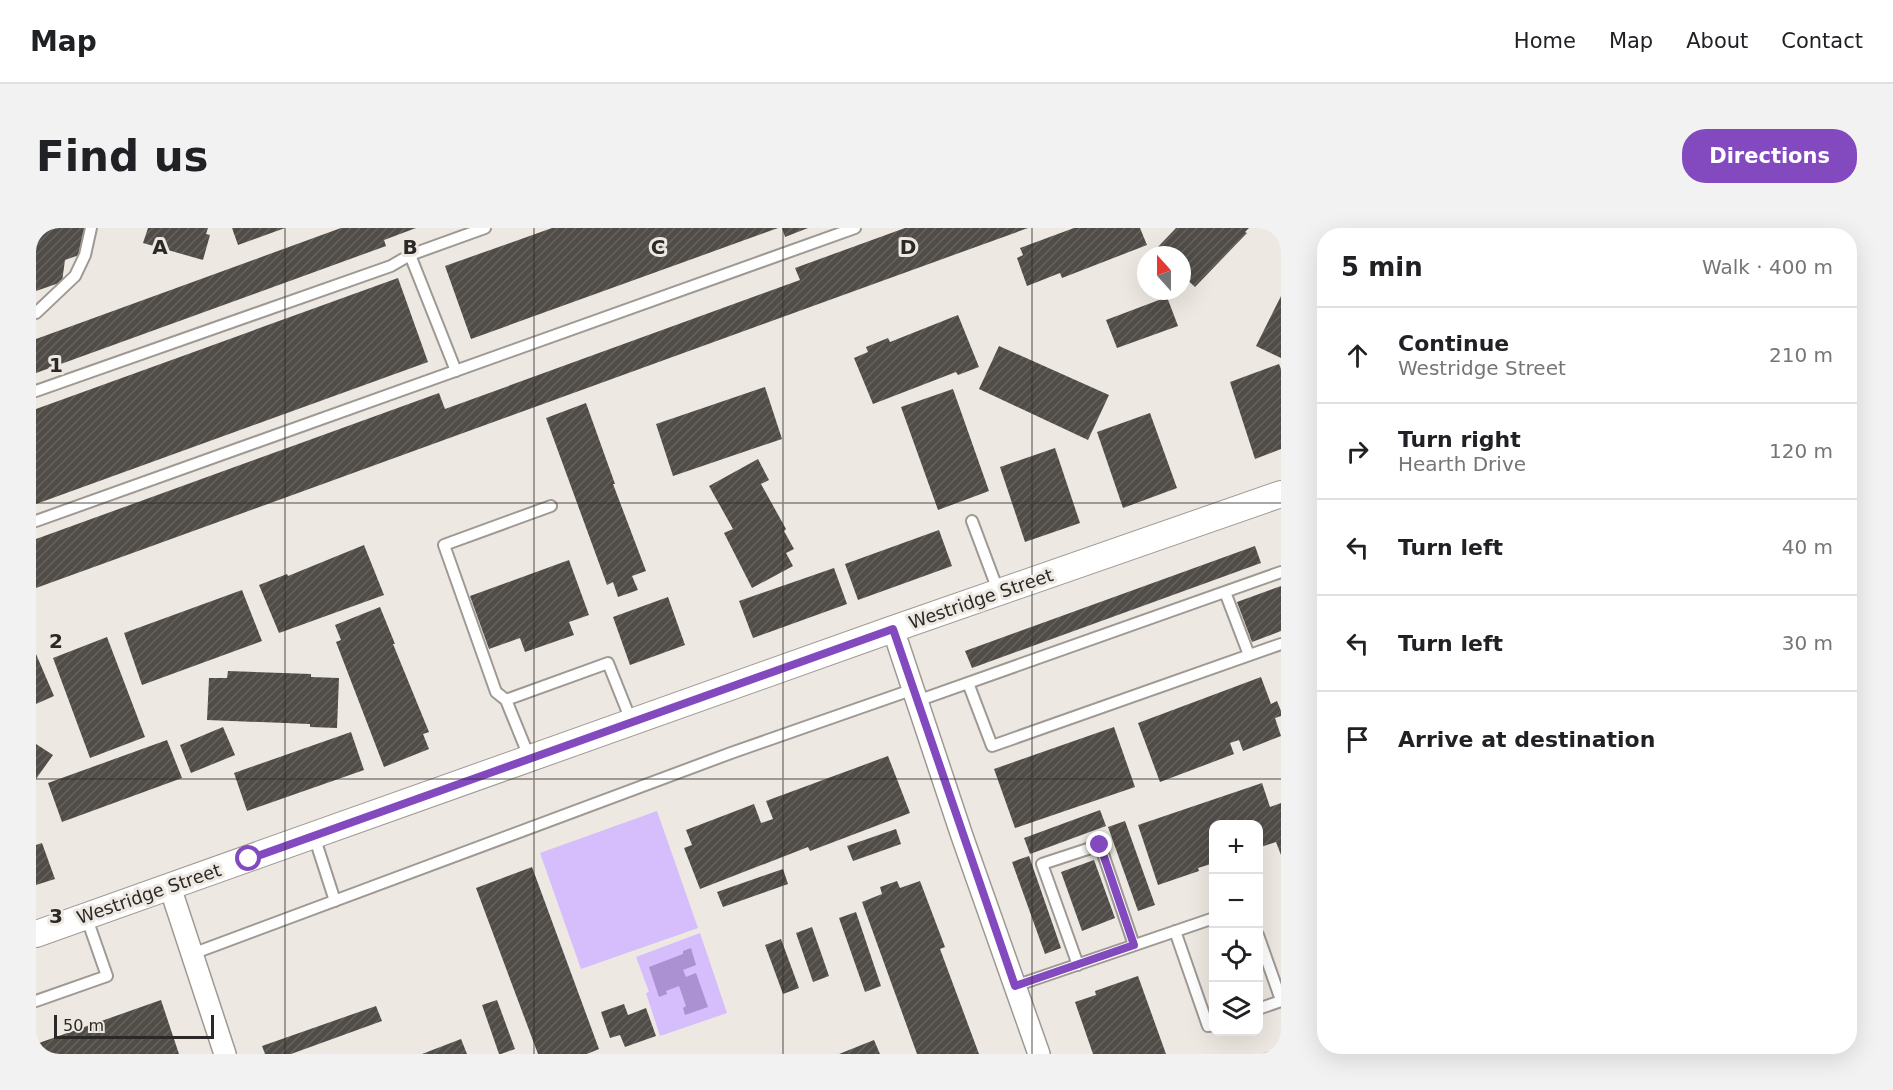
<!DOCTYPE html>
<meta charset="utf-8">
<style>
:root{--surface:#fff;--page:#f2f2f2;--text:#202124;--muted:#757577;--line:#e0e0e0;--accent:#834ac0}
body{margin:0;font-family:"DejaVu Sans",sans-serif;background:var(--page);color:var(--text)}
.controls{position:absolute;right:18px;bottom:18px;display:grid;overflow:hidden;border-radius:12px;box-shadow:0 6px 24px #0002}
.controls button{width:54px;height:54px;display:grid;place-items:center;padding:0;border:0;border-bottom:2px solid var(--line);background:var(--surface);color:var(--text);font:30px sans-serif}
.compass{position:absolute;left:1101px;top:18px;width:54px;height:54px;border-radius:50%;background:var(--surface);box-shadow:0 6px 24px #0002;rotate:339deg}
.scale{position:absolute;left:18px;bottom:15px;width:160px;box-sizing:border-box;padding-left:6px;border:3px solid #2b2927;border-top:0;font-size:16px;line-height:21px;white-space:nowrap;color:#2b2927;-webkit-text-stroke:4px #eee8e2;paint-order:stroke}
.stop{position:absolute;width:18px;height:18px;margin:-14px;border:4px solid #834ac0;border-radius:50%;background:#fff}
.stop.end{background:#834ac0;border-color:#fff;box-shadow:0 2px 6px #0008}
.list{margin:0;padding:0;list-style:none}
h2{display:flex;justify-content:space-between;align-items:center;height:78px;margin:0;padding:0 24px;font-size:26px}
h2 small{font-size:20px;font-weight:400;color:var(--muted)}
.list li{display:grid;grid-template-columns:39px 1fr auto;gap:18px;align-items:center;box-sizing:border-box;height:96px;padding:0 24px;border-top:2px solid var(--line)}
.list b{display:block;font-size:22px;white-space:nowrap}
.list p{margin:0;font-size:20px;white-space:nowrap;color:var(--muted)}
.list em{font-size:20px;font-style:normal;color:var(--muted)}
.icon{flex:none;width:33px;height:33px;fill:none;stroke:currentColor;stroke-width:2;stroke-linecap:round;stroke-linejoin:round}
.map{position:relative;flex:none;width:1245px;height:826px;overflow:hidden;border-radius:24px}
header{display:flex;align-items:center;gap:36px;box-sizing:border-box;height:84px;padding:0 30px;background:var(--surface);border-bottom:2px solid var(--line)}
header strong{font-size:28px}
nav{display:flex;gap:33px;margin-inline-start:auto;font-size:21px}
.intro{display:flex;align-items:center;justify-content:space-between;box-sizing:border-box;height:144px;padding:0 36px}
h1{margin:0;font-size:42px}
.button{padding:15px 27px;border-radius:24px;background:var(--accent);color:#fff;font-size:21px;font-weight:700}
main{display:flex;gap:36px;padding:0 36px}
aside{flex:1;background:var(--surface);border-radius:24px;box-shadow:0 6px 24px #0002}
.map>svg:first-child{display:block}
</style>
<header>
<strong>Map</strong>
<nav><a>Home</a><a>Map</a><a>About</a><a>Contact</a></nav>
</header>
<div class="intro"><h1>Find us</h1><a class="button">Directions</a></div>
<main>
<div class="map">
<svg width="1245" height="826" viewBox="0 0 1245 826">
<defs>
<pattern id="building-hatch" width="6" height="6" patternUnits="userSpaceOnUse" patternTransform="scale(1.5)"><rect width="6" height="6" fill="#504c47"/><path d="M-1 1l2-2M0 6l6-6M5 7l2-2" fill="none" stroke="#66635f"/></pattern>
</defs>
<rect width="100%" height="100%" fill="#eee8e2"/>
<path fill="#d6bdfc" d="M621 583 662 700 545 741 504 625Z
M664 705 691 785 624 808 610 765 613 764 600 729Z"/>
<path fill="#ab90d2" d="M655 720 660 737 647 742 650 749 660 745 672 779 649 787 647 780 650 778 643 758 630 763 631 766 623 769 613 739 647 726V723Z"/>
<path fill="url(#building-hatch)" d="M0 0H50L46 26 29 32 26 54 0 63Z
M112 0H172L170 6 174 7 167 32 107 15Z
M196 0H249L202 17Z
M305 0H380L348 12 350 18 0 145V111Z
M516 0H742L435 111 409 38Z
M746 0H772L749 9Z
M869 0H992L0 360V311L403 165 409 181 764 52 759 40Z
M1038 0H1104L1111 17 1026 50 1024 45 991 58 981 30 987 27 984 20Z
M1140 0H1213L1209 4 1211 5 1159 59 1146 47V27H1126L1120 21Z
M362 50 392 134 0 276V181Z
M1245 68V130L1220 118Z
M1131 69 1142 98 1081 120 1070 92Z
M922 87 943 139 922 147 920 144 837 176 818 130 832 124 830 119 852 110 854 114Z
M963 118 1073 167 1052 212 943 161Z
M1243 136 1245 141V221L1219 231 1194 154Z
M729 159 746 211 637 248 620 196Z
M917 161 953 263 902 282 865 179Z
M550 175 579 256H577L610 343 596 348 602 362 582 369 577 354 571 357 510 190Z
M1114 185 1141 260 1087 280 1061 204Z
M1019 220 1044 295 989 314 964 239Z
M722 231 733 252 725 256 750 301 748 303 758 321 750 325 757 338 716 360 688 305 697 301 673 258Z
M903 302 916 338 822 372 809 336Z
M328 317 348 367 243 405 223 357 251 346 252 348Z
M1219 318 1225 335 936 440 929 423Z
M533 332 553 387 533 394 538 407 489 424 484 410 453 421 434 368Z
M798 340 811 376 717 410 703 373Z
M1245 358V403L1216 414 1201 374Z
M206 362 226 413 106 457 88 405Z
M632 369 649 417 594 437 577 389Z
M344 379 359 416H357L393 504 387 506 393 521 348 539 300 414 305 412 299 397Z
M71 409 109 509 54 530 17 430Z
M0 426 18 468 0 476Z
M192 443 275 446V449L303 450 301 500 274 499V496L171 492 173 450H191Z
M1225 449 1235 476 1241 473 1245 483V488L1239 490 1245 508 1207 523 1203 512 1194 515 1198 526 1124 554 1102 495Z
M187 499 199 527 155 545 144 517Z
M1078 499 1099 559 979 600 958 541Z
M315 504 328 542 211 583 198 545Z
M131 512 146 550 26 594 12 555Z
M0 516 17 527 0 551Z
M852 528 874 585 774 623 772 619 664 661 648 620 656 617 650 602 718 576 725 595 737 591 730 573Z
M1226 555 1234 579 1245 575V627L1240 614 1222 620V596H1178V635L1162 640 1163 643 1122 657 1102 597Z
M1064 582 1070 598 994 626 988 610Z
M1089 593 1119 677 1102 683 1072 599Z
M860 601 865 616 817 633 811 618Z
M6 615 19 651 0 657V617Z
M993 628 1025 720 1009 726 976 634Z
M1058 632 1079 690 1046 703 1025 644Z
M496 639 563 821 551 826H502L440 660Z
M747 641 752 656 687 679 681 664Z
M861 653 864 660 884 653 909 719 904 721 943 826H881L826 674 846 666 844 659Z
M820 684 845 758 829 764 803 690Z
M776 699 793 748 777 754 760 705Z
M745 711 763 760 747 766 729 717Z
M1102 748 1130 826H1057L1039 774 1060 767 1059 763Z
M125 772 143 826H0V816Z
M461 772 479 821 465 826H463L446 777Z
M588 776 592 787 610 780 620 808 589 819 584 807 574 810 565 784Z
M340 778 346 793 255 826H229L226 818Z
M425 811 431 826H386Z
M838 812 844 826H803Z
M1245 819V826H1225Z"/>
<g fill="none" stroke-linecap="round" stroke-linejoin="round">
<g stroke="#9e9993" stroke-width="14">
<path id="service" d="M374 27 420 143
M0 85 39 48 49 27 55 0
M0 163 355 38 374 27 449 0
M0 293 819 0
M936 293 963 365
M1189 364 1213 427
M932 455 956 518 1245 416
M470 472 572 435 596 495
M881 473 1245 344
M494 531 470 472 460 464 408 317 515 278
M278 608 299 673
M1139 703 1172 798 1178 797
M1222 707 1245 772
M156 726 695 525 878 461
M1042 737 1006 636 1064 617 1098 717
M979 758 1178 690
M0 773 71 748 50 688
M1222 781 1245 773"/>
</g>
<g stroke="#9e9993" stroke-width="24">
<path id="minor" d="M857 401 926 608 1003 826
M134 659 189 826"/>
</g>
<g stroke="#9e9993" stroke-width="28">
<path id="tertiary" d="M0 706 857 401 1245 266"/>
</g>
<use href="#service" stroke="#fff" stroke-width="10"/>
<use href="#minor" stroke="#fff" stroke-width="21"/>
<use href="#tertiary" stroke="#fff" stroke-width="26"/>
</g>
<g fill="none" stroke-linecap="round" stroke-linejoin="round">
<path stroke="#834ac0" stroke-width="8" d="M213 631 857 401 979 758 1098 717 1064 617"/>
</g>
<path fill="none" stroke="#2b2927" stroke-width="1.5" stroke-opacity="0.55" d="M249 0V826M498 0V826M747 0V826M996 0V826M0 275H1245M0 551H1245"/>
<g text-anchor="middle" stroke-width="6" stroke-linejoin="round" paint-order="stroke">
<g font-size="18" fill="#2b2927" stroke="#eee8e2">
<text transform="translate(945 371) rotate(-19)" y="6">Westridge Street</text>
<text transform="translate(113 666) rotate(-19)" y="6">Westridge Street</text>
</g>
</g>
<g font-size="20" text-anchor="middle" font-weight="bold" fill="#2b2927" stroke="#eee8e2" stroke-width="6" stroke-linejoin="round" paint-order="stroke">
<text x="124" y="26">A</text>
<text x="374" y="26">B</text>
<text x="622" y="26">C</text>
<text x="872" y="26">D</text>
<text x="20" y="144">1</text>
<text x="20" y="420">2</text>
<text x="20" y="695">3</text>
</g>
</svg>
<div class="controls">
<button>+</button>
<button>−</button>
<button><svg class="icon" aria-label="locate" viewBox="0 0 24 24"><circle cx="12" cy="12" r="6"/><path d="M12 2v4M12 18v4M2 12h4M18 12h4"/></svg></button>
<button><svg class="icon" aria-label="layers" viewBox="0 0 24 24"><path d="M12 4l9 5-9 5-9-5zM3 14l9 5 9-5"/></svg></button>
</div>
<svg class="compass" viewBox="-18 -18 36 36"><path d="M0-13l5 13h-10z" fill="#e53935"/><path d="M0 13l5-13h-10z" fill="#757577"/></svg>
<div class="scale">50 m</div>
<div class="stop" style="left:213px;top:631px"></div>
<div class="stop end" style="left:1064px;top:617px"></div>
</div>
<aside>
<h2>5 min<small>Walk · 400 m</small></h2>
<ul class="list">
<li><svg class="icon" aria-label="ahead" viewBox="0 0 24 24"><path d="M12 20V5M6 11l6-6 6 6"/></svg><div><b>Continue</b><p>Westridge Street</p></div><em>210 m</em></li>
<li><svg class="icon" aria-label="right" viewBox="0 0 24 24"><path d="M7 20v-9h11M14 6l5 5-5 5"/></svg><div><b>Turn right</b><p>Hearth Drive</p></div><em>120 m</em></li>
<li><svg class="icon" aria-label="left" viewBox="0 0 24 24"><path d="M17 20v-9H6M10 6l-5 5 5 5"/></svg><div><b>Turn left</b></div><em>40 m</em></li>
<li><svg class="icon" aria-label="left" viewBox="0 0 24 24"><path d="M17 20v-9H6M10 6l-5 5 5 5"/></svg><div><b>Turn left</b></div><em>30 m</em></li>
<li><svg class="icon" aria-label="arrive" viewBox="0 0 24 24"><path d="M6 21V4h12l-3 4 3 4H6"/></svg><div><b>Arrive at destination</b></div></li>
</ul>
</aside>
</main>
